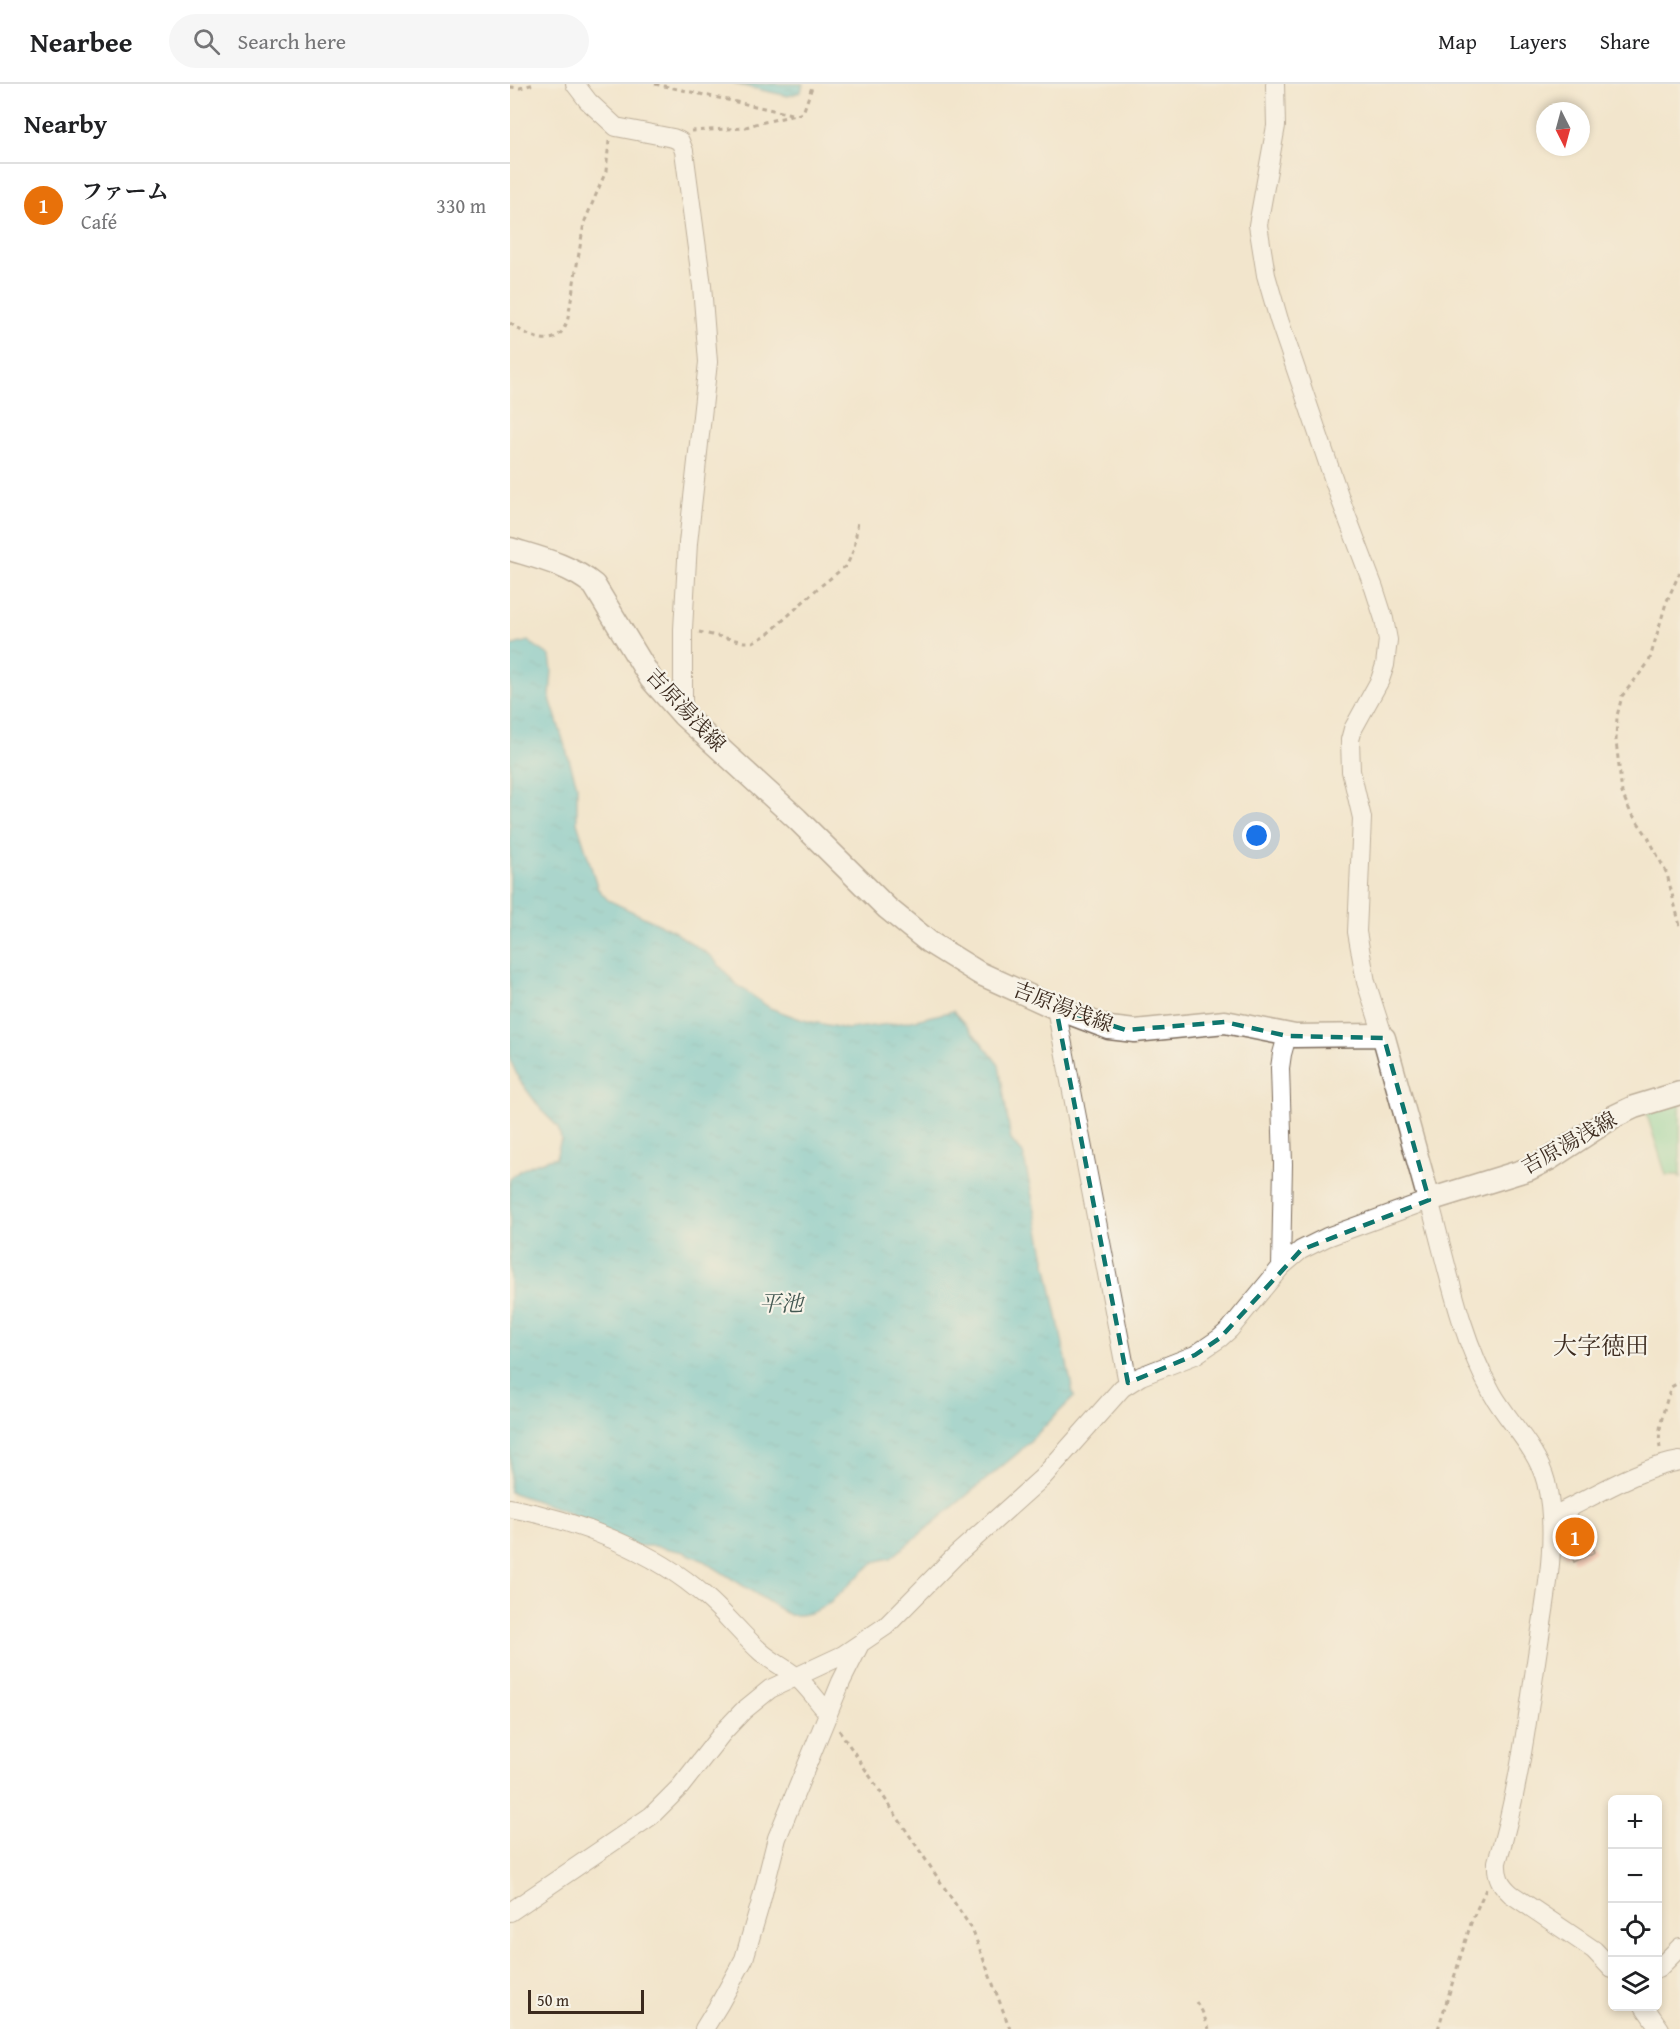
<!DOCTYPE html>
<meta charset="utf-8">
<style>
:root{--surface:#fff;--page:#f6f6f6;--text:#202124;--muted:#757577;--line:#e0e0e0;--accent:#c8321e}
body{margin:0;font-family:"Gentium Book Plus","Noto Serif JP",serif;background:var(--page);color:var(--text)}
.controls{position:absolute;right:18px;bottom:18px;display:grid;overflow:hidden;border-radius:9px;box-shadow:0 3px 9px #0003}
.controls button{width:54px;height:54px;display:grid;place-items:center;padding:0;border:0;border-bottom:2px solid var(--line);background:var(--surface);color:var(--text);font:30px sans-serif}
.compass{position:absolute;left:1026px;top:18px;width:54px;height:54px;border-radius:50%;background:var(--surface);box-shadow:0 3px 9px #0003;rotate:174deg}
.scale{position:absolute;left:18px;bottom:15px;width:116px;box-sizing:border-box;padding-left:6px;border:3px solid #3b2a1e;border-top:0;font-size:16px;line-height:21px;white-space:nowrap;color:#3b2a1e;-webkit-text-stroke:4px #f7f3e8;paint-order:stroke}
.you{position:absolute;left:747px;top:752px;width:21px;height:21px;margin:-15px;border:4px solid #fff;border-radius:50%;background:#1a73e8;box-shadow:0 0 0 9px #1a73e833}
.badge{display:grid;place-items:center;width:39px;height:39px;border-radius:50%;background:var(--accent);color:#fff;font-size:20px;font-weight:700}
.pin{position:absolute;translate:-50% -50%;border:3px solid #fff;box-shadow:0 2px 6px #0006}
.list{margin:0;padding:0;list-style:none}
h2{display:flex;justify-content:space-between;align-items:center;height:78px;margin:0;padding:0 24px;font-size:26px}
h2 small{font-size:20px;font-weight:400;color:var(--muted)}
.list li{display:grid;grid-template-columns:39px 1fr auto;gap:18px;align-items:center;box-sizing:border-box;height:84px;padding:0 24px;border-top:2px solid var(--line)}
.list b{display:block;font-size:22px;white-space:nowrap}
.list p{margin:0;font-size:20px;white-space:nowrap;color:var(--muted)}
.list em{font-size:20px;font-style:normal;color:var(--muted)}
.icon{flex:none;width:33px;height:33px;fill:none;stroke:currentColor;stroke-width:2;stroke-linecap:round;stroke-linejoin:round}
.map{position:relative;flex:none;width:1170px;height:1945px;overflow:hidden}
header{display:flex;align-items:center;gap:36px;box-sizing:border-box;height:84px;padding:0 30px;background:var(--surface);border-bottom:2px solid var(--line)}
header strong{font-size:28px}
nav{display:flex;gap:33px;margin-inline-start:auto;font-size:21px}
.search{width:420px;height:54px;background:var(--page);display:flex;align-items:center;gap:15px;box-sizing:border-box;padding:0 21px;border-radius:33px;color:var(--muted);font-size:22px}
main{display:flex}
aside{flex:1;background:var(--surface)}
.map>svg:first-child{display:block}
</style>
<header>
<strong>Nearbee</strong>
<div class="search"><svg class="icon" aria-label="search" viewBox="0 0 24 24"><circle cx="10" cy="10" r="6"/><path d="M15 15l6 6"/></svg>Search here</div>
<nav><a>Map</a><a>Layers</a><a>Share</a></nav>
</header>
<main>
<aside>
<h2>Nearby<small></small></h2>
<ul class="list">
<li><span class="badge" style="background:#e8710a">1</span><div><b>ファーム</b><p>Café</p></div><em>330 m</em></li>
</ul>
</aside>
<div class="map">
<svg width="1170" height="1945" viewBox="0 0 1170 1945">
<defs>
<pattern id="water-ripples" width="26" height="14" patternUnits="userSpaceOnUse" patternTransform="scale(1.5)"><rect width="26" height="14" fill="#55c2cc"/><path d="M2 4q2-2 4 0t4 0M15 11q2-2 4 0t4 0" fill="none" stroke="#489ea5"/></pattern>
</defs>
<rect width="100%" height="100%" fill="#f7f3e8"/>
<filter id="ink" filterUnits="userSpaceOnUse"><feTurbulence type="fractalNoise" baseFrequency=".0167" numOctaves="2"/><feDisplacementMap in="SourceGraphic" scale="12" xChannelSelector="R" yChannelSelector="G"/><feConvolveMatrix kernelMatrix="1 2 1 2 8 2 1 2 1" color-interpolation-filters="sRGB"/></filter>
<filter id="wash" filterUnits="userSpaceOnUse"><feTurbulence type="fractalNoise" baseFrequency=".008" numOctaves="4" result="noise"/><feDisplacementMap in="SourceGraphic" scale="24" xChannelSelector="R" yChannelSelector="G"/><feGaussianBlur stdDeviation="1.35" result="paint"/><feColorMatrix in="noise" values="0 0 0 0 0 0 0 0 0 0 0 0 0 0 0 0 0 1.4 0 .05"/><feComposite in="paint" operator="in"/></filter>
<g filter="url(#wash)">
<rect width="100%" height="100%" fill="#f2e5cc"/>
<path fill="#7cd49a" stroke="#5c7f5c" stroke-width="1.5" d="M1170 1019V1094L1169 1091H1156L1136 1028Z"/>
<path fill="url(#water-ripples)" stroke="#487675" stroke-width="1.5" d="M224 0H293L291 8 278 12Z
M18 557 40 572 42 586 40 614 67 701V738L88 805 98 816 163 847 201 872 226 900 260 924 293 936 337 945 397 938 443 927 471 958 489 981 501 1056 513 1069 564 1313 508 1369 381 1474C376 1475 368 1476 364 1479 334 1499 320 1534 279 1531L194 1477 174 1468 144 1462H125L53 1426 0 1408V1095C13 1082 29 1078 46 1073L51 1055 48 1043 33 1028 10 997 0 976V562Z"/>
<g id="blocks">
<path fill="#f6a799" d="M1071 1438 1085 1468 1064 1478 1061 1470 1055 1472 1050 1460 1055 1458 1050 1447Z"/>
</g>
</g>
<g filter="url(#ink)">
<use href="#blocks" fill-opacity="0" stroke="#7b6b5b" stroke-width="1.5"/>
<g fill="none" stroke-linecap="round" stroke-linejoin="round">
<g stroke="#7b6b5b" stroke-width="20">
<path id="minor" d="M65 0 78 17 106 43 163 54 170 57 174 67 192 202 198 278 178 459 173 545V631
M765 0 766 42 748 141 756 191 769 236 831 417 864 504 874 535 878 556 875 581 870 596 843 645 840 656 841 687 852 734 847 848 856 898 874 954
M546 924 618 1299
M771 1183 773 1080 770 984 772 970 777 952
M0 1424C66 1436 145 1467 195 1512 215 1529 231 1550 251 1568 261 1577 274 1583 284 1591 297 1601 307 1617 318 1629
M1041 1433C1079 1415 1130 1383 1170 1377
M0 1828 141 1732 170 1703 214 1647 233 1627 260 1605 333 1571 376 1542 446 1471 532 1394 612 1304 631 1292 685 1271 710 1254 720 1245 771 1183 791 1166 817 1153 919 1116C937 1180 949 1250 982 1309 999 1339 1027 1364 1036 1398 1050 1454 1034 1522 1026 1578 1016 1646 1007 1713 987 1778 986 1793 991 1801 1001 1810L1084 1866 1102 1885
M1148 1885 1170 1863
M1134 1922 1150 1945
M194 1945 210 1919 234 1875 250 1821 267 1754 331 1598 350 1560"/>
</g>
<g stroke="#7b6b5b" stroke-width="25">
<path id="major" d="M0 465C29 474 60 481 84 501L141 595 173 631 287 735 377 824 419 858 469 889 546 924 599 944 625 947 715 938 785 952 867 951 874 954 919 1116 1019 1085 1039 1075 1103 1033 1124 1023 1170 1009"/>
</g>
<path stroke="#7b6b5b" stroke-width="3" stroke-dasharray="4.5 4.5" stroke-linecap="butt" d="M145 0 281 30
M0 3 10 4 24 0
M181 47 233 44 245 40 290 30 294 26 303 0
M0 239C21 255 49 268 58 234L74 139 96 87 99 57
M1170 488 1156 519 1139 578 1112 612 1107 632 1106 657 1112 709 1120 727 1138 753 1157 790 1170 842
M189 548 234 558H243L257 551 307 505 337 481 344 465 348 437
M1150 1364C1147 1345 1155 1322 1161 1303L1170 1298
M329 1646 462 1845 500 1945
M686 1918 692 1927 699 1945
M928 1945 962 1836 976 1805"/>
<use href="#minor" stroke="#fff" stroke-width="18"/>
<use href="#major" stroke="#fff" stroke-width="22"/>
</g>
</g>
<path d="M0 0H1170V1945H0ZM546 924 616 946 715 938 777 952 874 954 919 1116 791 1166 710 1254 685 1271 618 1299Z" fill="#f2e5cc" fill-opacity=".55" fill-rule="evenodd"/>
<path fill="none" stroke="#0f766e" stroke-width="4.5" stroke-dasharray="12 8" stroke-linejoin="round" d="M546 924 616 946 715 938 777 952 874 954 919 1116 791 1166 710 1254 685 1271 618 1299Z"/>
<g text-anchor="middle" stroke-width="4.5" stroke-linejoin="round" paint-order="stroke">
<g font-size="21" fill="#3b2a1e" stroke="#f7f3e8">
<text transform="translate(176 626) rotate(47)" y="7">吉原湯浅線</text>
<text transform="translate(553 923) rotate(21)" y="7">吉原湯浅線</text>
<text transform="translate(1059 1059) rotate(-29)" y="7">吉原湯浅線</text>
</g>
<g font-size="22" font-style="italic" fill="#435852" stroke="#f7f3e8">
<text x="271" y="1227">平池</text>
</g>
<g font-size="24" fill="#3b2a1e" stroke="#f7f3e8">
<text x="1091" y="1270">大字徳田</text>
</g>
</g>
</svg>
<div class="controls">
<button>+</button>
<button>−</button>
<button><svg class="icon" aria-label="locate" viewBox="0 0 24 24"><circle cx="12" cy="12" r="6"/><path d="M12 2v4M12 18v4M2 12h4M18 12h4"/></svg></button>
<button><svg class="icon" aria-label="layers" viewBox="0 0 24 24"><path d="M12 4l9 5-9 5-9-5zM3 14l9 5 9-5"/></svg></button>
</div>
<svg class="compass" viewBox="-18 -18 36 36"><path d="M0-13l5 13h-10z" fill="#e53935"/><path d="M0 13l5-13h-10z" fill="#757577"/></svg>
<div class="scale">50 m</div>
<div class="you"></div>
<div class="pin badge" style="left:1065px;top:1453px;background:#e8710a">1</div>
</div>
</main>
